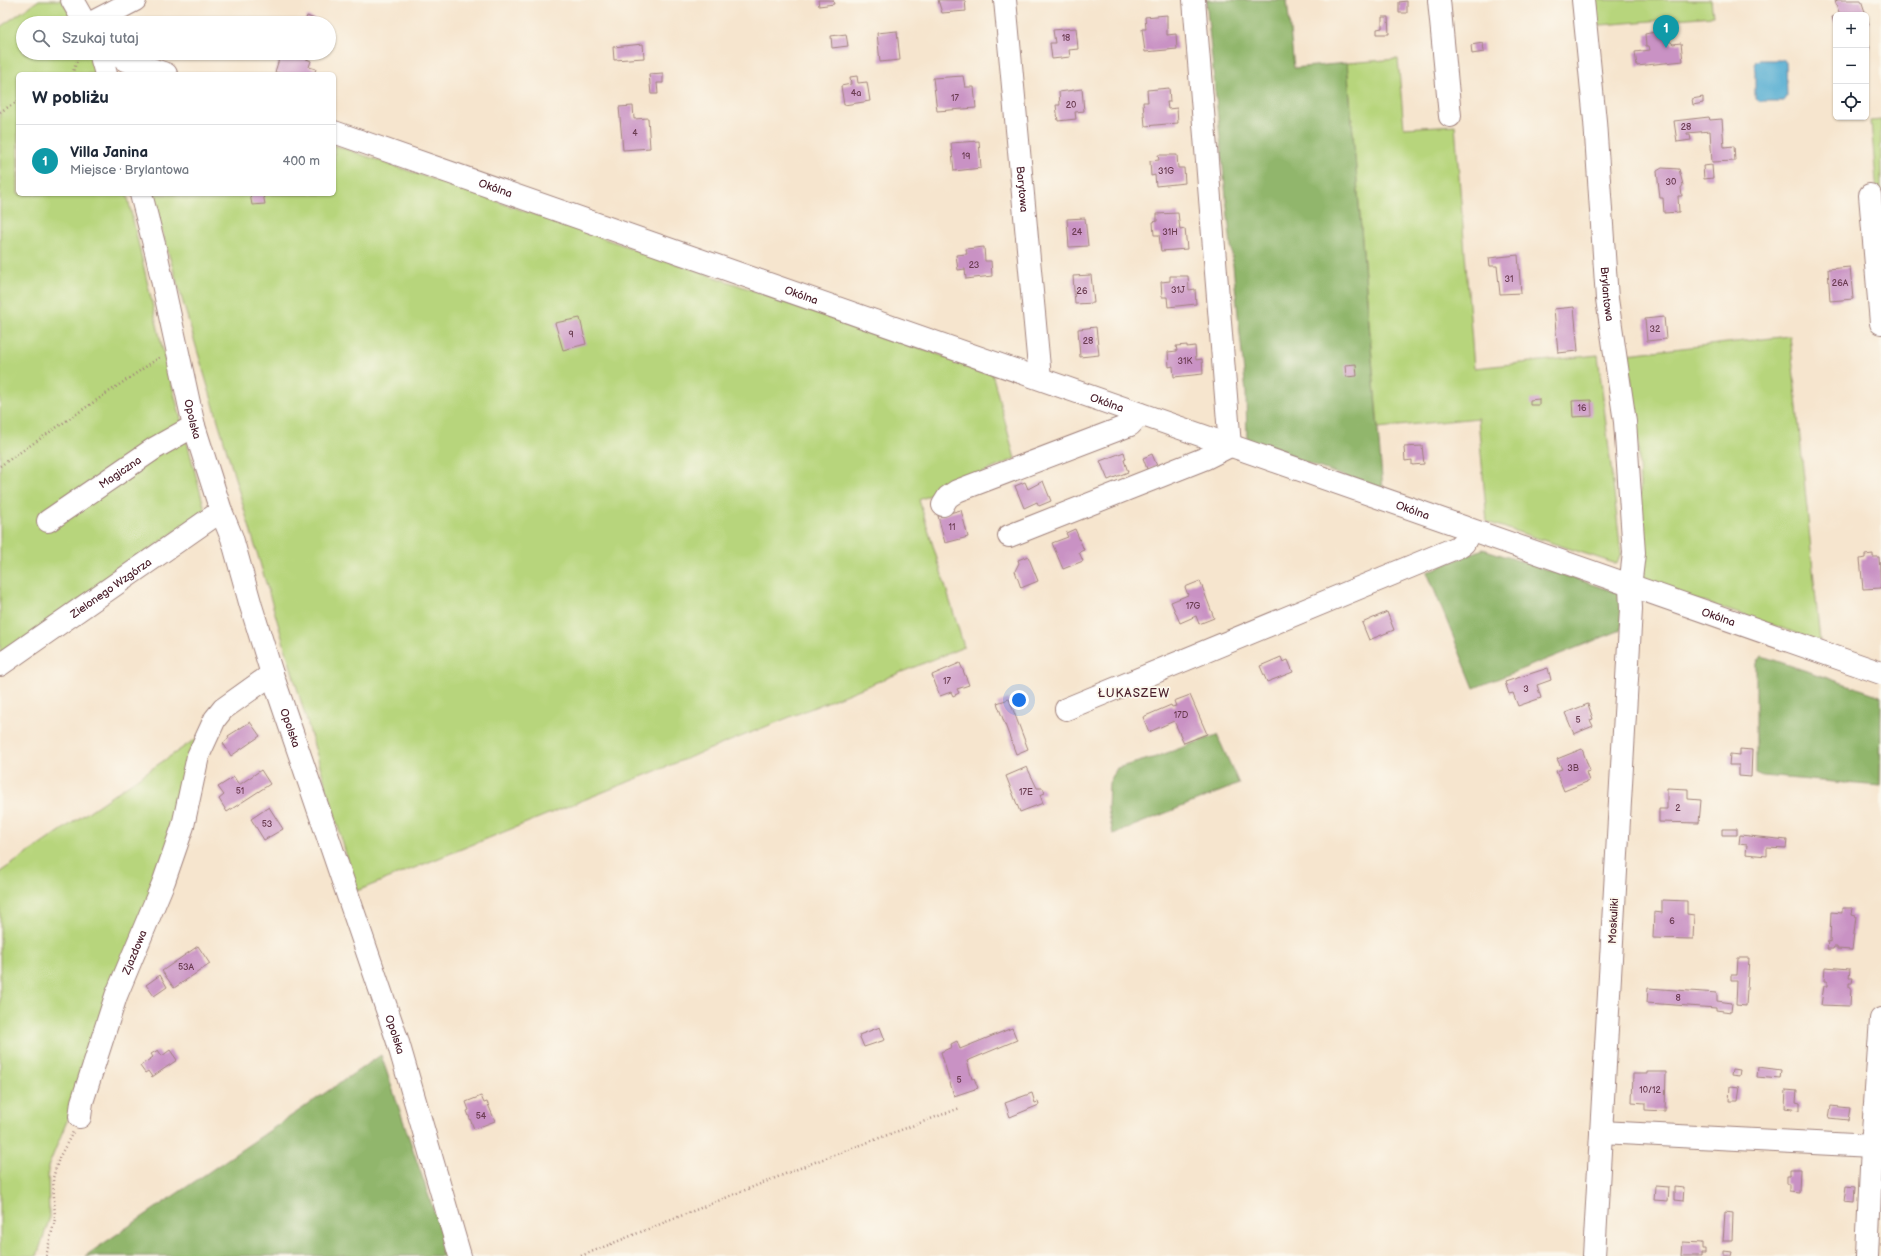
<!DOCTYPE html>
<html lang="pl">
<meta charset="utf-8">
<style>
:root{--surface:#fff;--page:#f2f2f3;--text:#1f2937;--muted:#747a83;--line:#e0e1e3;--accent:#0b8043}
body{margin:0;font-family:"Balsamiq Sans",sans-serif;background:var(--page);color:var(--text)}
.controls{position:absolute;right:12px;top:12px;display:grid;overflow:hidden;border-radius:6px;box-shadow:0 1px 3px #0004}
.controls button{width:36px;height:36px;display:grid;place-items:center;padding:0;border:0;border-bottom:1px solid var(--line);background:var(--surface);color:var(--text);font:20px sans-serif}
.you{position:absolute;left:1019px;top:700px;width:14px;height:14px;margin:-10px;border:3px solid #fff;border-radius:50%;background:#1a73e8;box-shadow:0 0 0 6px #1a73e833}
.badge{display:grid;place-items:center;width:26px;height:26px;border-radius:50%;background:var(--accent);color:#fff;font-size:13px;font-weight:700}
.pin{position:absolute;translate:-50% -33px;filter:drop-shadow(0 1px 2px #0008)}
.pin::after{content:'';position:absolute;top:21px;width:14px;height:12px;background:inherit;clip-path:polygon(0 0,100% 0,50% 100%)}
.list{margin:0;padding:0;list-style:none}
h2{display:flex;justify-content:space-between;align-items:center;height:52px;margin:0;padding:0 16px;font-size:17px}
h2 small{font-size:13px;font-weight:400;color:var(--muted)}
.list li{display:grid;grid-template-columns:26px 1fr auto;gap:12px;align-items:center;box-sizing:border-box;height:72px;padding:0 16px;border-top:1px solid var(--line)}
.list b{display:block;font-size:15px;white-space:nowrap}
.list p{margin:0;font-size:13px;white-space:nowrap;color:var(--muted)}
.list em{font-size:13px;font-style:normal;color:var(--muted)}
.icon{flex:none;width:22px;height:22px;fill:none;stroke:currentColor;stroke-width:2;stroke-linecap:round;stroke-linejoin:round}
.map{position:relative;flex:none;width:1881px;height:1256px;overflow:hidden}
.search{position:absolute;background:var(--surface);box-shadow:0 1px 3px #0004;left:16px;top:16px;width:320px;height:44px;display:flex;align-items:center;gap:10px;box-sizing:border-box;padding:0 14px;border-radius:22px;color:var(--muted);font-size:15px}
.panel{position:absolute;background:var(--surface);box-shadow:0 1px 3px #0004;left:16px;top:72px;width:320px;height:124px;border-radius:6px}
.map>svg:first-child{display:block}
</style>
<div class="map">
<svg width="1881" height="1256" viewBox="0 0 1881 1256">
<rect width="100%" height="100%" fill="#fbf7ec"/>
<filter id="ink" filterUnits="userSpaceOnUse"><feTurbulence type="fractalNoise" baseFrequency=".025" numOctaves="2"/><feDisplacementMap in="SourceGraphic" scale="8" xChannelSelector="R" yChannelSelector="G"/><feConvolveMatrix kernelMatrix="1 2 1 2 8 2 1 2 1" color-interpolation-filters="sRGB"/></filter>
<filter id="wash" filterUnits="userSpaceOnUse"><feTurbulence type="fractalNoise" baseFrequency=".012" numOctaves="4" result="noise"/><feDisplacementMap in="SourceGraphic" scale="16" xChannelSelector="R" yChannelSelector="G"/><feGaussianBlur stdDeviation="0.9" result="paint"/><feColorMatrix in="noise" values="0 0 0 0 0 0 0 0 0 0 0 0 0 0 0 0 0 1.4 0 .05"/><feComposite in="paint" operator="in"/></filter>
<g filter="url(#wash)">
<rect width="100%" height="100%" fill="#f6e5ce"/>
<path fill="#b7d57c" stroke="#807a54" d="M39 0H62L75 23H23V53H93L98 74H18V194H127L164 355 205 510 0 656V27Z
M1591 0H1711L1713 16 1601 25 1593 23Z
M1398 59 1404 128 1455 125 1474 368 1598 355 1621 553 1617 564 1487 522 1478 418 1378 428 1347 63Z
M1881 120V243L1871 121Z
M334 145 992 373 1015 459 919 500 964 647 357 891 151 194H334Z
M1790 336 1820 641 1641 581 1640 484 1637 416 1627 354Z
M197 738 163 865 74 1104 48 1167 49 1220 37 1256H0V872Z"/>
<path fill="#91b66c" stroke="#6e6a4c" d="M1206 0H1287L1294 68 1347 63 1383 490 1247 442 1246 393Z
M1483 549 1619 593 1624 601 1621 630 1474 688 1427 572Z
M1762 656 1881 696 1880 786 1763 776 1756 773V665Z
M1217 735 1239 784 1113 834 1108 809 1109 783 1117 768 1156 757Z
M381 1055 449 1256H85Z"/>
<path fill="#55add2" stroke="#50667e" d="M1759 60H1782L1786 62 1787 97 1784 101H1758L1755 99V62Z"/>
<g id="blocks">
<path fill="#c992c4" d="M818 0H833L834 4 819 6Z
M938 0H965L966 11 942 13Z
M1838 0H1861L1866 15H1840L1835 1Z
M1407 1V13H1399V2Z
M1167 15V35L1176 34 1177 49 1145 52 1142 29H1146L1145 17Z
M307 16 325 23H304Z
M1836 16V27L1832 17Z
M1866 16 1869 24 1866 25Z
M1382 17H1388L1389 34H1377V29L1382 28Z
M1076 28 1078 49 1069 50 1070 57 1052 59 1050 43H1055L1053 30Z
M1655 30 1666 31 1667 39 1673 44 1681 43 1683 61 1637 66 1635 52 1650 50 1649 46H1646L1645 34 1655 32Z
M897 31 900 60 880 62 877 33Z
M846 34 848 46 832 48 831 36Z
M1866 39 1870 48 1866 50Z
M1483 43 1484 52 1472 54 1471 45Z
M643 44 644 58 614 60 613 47Z
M281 53H304L302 57 311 61 309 67 316 69 314 74H283L275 72Z
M663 73V83H657L658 94H651L649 74Z
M857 76 858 83 867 82 870 101 844 105 841 86 851 84 850 77Z
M963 76 965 87H974L976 108 937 111 933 78Z
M1169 88 1170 102H1167L1168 109 1177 108 1178 123 1145 126 1143 102H1148L1147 90Z
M1082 89 1084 111 1075 112 1076 119 1058 121 1056 105H1060L1059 92Z
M1703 97V103L1693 105 1692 99Z
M633 106 634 119 648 118 650 148 623 150 619 107Z
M1709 117 1710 120 1722 119 1724 147 1734 146 1735 161 1712 162 1710 131 1687 133V135H1690L1691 140 1677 142 1674 121Z
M979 141 981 168 954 171 951 143Z
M1158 155H1177L1178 168H1184L1185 183 1156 186 1155 175 1151 176 1150 161 1159 160Z
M1712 165 1713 178 1704 179 1703 166Z
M1662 168 1679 169 1683 185 1681 188 1682 196H1678L1679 212 1664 213 1663 198H1660L1657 171Z
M250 194H263L265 204 252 205Z
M1178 213 1180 230 1185 229 1187 249 1161 251 1159 235H1154L1153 222 1157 221V214Z
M1085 218 1088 246 1069 247 1067 219Z
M984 247 985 261H991L992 276 966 279 965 269 958 270 956 255 967 254 966 249Z
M1518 255 1521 293 1500 294 1497 266H1490L1489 258Z
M1850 267 1853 299 1830 301 1828 269Z
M1091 275 1094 303 1075 304 1073 276Z
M1170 276H1188L1189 290 1195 289 1196 304 1168 307 1167 297H1162L1161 282 1170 281Z
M1574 307 1578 351 1558 353 1554 309Z
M1664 317 1666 339 1647 341 1645 319Z
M580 318 586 344 563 350 555 323Z
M1096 327 1099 355 1080 357 1078 329Z
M1187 345V347L1195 346 1196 360 1202 359 1203 374 1174 377 1173 366 1169 367 1168 352 1177 351 1176 346Z
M1356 364 1357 376 1346 377 1345 365Z
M1539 399V405H1530V400Z
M1591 400 1592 416 1573 417 1572 401Z
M1422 446 1424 464 1412 465V460L1405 461 1404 447Z
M1124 452 1126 459 1124 460 1128 472 1108 480 1100 461Z
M1152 454 1157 466 1147 469 1143 458Z
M1043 481 1051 501 1039 506 1037 502 1024 508 1015 486 1025 482 1028 489Z
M961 510 968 537 945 543 938 516Z
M1075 529 1084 550 1079 552 1083 561 1063 569 1052 543 1068 537 1066 533Z
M1873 554V557H1879L1881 588 1863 589 1860 559 1865 558V555Z
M1028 556 1038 581 1021 588 1015 571 1019 563 1018 560Z
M1200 581 1214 618 1199 624 1196 616 1180 623 1171 602 1188 595 1185 587Z
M1387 612 1394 630 1369 640 1362 623Z
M1281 657 1283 662 1288 660 1293 672 1267 682 1260 666Z
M960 663 969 685 957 689 959 693 953 696 951 692 940 696 932 675Z
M1548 668 1551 680 1537 685 1541 698 1518 706 1513 693 1509 694 1505 682Z
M1190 695 1207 734 1184 743 1174 721 1149 732 1143 717 1171 705 1172 707 1176 706 1174 701Z
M1009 699 1028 749 1016 754 997 703Z
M1588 704 1593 719 1590 720 1593 726 1574 734 1565 713Z
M250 722 260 736 231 756 223 743 229 738 228 736Z
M1582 749 1590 771 1586 772 1589 781 1564 791 1556 771 1562 769 1557 759Z
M1740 749 1752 750 1751 777 1739 776V765H1729L1730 754 1740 755Z
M1027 767 1037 788H1043L1045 793 1040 795 1043 803 1020 812 1006 776Z
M261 770 270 784 227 812 219 799 224 795 218 787 234 777 239 785Z
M1667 788 1688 789V799L1701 800 1699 823 1659 822V809H1667Z
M269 807 283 829 264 840 251 819Z
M1722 829H1737V835H1722Z
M1740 835 1787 840 1786 849 1767 848V856L1746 854 1747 845 1739 844Z
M1662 900 1687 901V914L1694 915 1693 939 1653 938 1654 912 1662 913Z
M1842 908H1853L1852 915 1856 916 1852 950 1837 949V947H1834L1833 949H1827L1828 941 1830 942 1831 912 1842 913Z
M198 946 210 964 174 988 162 971Z
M1738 958H1749L1746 1006 1736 1005 1737 981H1731V975H1737Z
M1825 967 1850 969 1849 978H1853L1852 983H1849V987H1851L1850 1006 1821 1005 1824 986H1827V981H1824Z
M160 975 167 987 154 996 146 985Z
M1648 988 1717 993V1001L1732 1003 1731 1012 1716 1010V1008L1647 1003Z
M880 1027 885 1040 864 1047 859 1035Z
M1012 1028 1017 1040 967 1061 972 1079 974 1078 978 1088 954 1096 941 1052 952 1047 951 1044 957 1041 960 1049Z
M158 1050 162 1056 170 1050 177 1060 152 1077 148 1071 145 1073 140 1066 153 1057 151 1054Z
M1758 1067 1781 1070 1780 1079 1757 1077Z
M1732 1069 1740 1070 1739 1076 1731 1075Z
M1647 1072H1666L1665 1111 1645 1110V1103L1632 1102 1633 1074H1647Z
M1730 1086 1740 1087 1738 1101H1729Z
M1786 1090 1797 1091 1796 1102 1800 1103V1110L1785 1108Z
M1032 1093 1035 1103 1038 1102 1039 1105 1010 1117 1005 1103Z
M481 1096 484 1103 487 1102 495 1121 474 1129 467 1111 469 1110 466 1102Z
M1831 1106 1850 1108 1848 1120 1829 1118Z
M1790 1169H1800L1799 1192 1789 1191V1184H1786V1176H1790Z
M1846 1185 1855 1186 1854 1203 1844 1202Z
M1655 1186 1669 1187 1668 1201 1654 1200Z
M1674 1187 1684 1188 1683 1201 1674 1200Z
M1725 1212 1733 1213 1732 1241H1723Z
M1683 1242 1702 1243V1249H1705V1253H1701V1256H1682Z
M1724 1251 1732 1252 1731 1256H1724Z"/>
</g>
</g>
<g filter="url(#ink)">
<use href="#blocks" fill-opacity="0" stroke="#a0827c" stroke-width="1"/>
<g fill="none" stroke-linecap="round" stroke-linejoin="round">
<g stroke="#a0827c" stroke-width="24">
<g id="minor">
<path d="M72 0 85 23"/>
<path id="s1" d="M1005 0 1040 378"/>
<path d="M1439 0 1450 116"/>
<path id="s2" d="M1583 0 1595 121 1607 299 1625 422 1634 553 1630 587 1631 609 1594 1256"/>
<path d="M91 23 135 0"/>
<path d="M100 53 106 74"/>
<path d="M114 53 125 60 166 74"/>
<path id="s3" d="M334 132C850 310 1364 495 1881 673"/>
<path id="s4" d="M141 194 156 252 194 426 221 511 232 538 251 606 272 674 397 1039 460 1256"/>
<path d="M1870 195 1881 323"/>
<path d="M943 505 948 497 957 491 1130 425 1140 414"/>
<path id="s5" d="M48 521 155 448 194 426"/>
<path d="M1009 536 1206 458 1230 446 1194 0"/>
<path id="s6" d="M0 665 221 511"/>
<path d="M1066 709 1458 547 1464 543 1470 531"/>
<path id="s7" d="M80 1117 82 1102 116 996 164 881 183 826 198 756 215 719 223 709 272 674"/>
<path d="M1601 1132 1872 1146"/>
<path d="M1867 1256 1872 1146 1881 1019"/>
</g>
</g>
<path stroke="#a0827c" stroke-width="2.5" stroke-dasharray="1 3" stroke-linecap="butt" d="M72 74 80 53
M0 112 18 101
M0 466 160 357
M46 1256 55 1219 53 1178 59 1158 73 1132
M581 1256 815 1162 960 1108"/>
<use href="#minor" stroke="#fff" stroke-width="22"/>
</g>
</g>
<g text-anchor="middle" stroke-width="3.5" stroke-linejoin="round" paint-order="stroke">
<g font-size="9" fill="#6a3c51">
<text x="1066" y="41">18</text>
<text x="856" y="96">4a</text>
<text x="955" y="101">17</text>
<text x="1071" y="108">20</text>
<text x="1686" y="130">28</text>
<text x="635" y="136">4</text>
<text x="966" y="159">19</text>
<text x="1166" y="174">31G</text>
<text x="1671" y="185">30</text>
<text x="1077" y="235">24</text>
<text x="1170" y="235">31H</text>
<text x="974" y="268">23</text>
<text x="1509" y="282">31</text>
<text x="1840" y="286">26A</text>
<text x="1178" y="293">31J</text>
<text x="1082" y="294">26</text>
<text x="1655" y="332">32</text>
<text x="571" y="337">9</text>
<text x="1088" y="344">28</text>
<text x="1185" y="364">31K</text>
<text x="1582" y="411">16</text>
<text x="952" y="530">11</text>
<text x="1193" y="609">17G</text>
<text x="947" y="684">17</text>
<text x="1526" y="692">3</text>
<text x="1181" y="718">17D</text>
<text x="1578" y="723">5</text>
<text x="1573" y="771">3B</text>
<text x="240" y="794">51</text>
<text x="1026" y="795">17E</text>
<text x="1678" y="811">2</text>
<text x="267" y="827">53</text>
<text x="1672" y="924">6</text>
<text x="186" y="970">53A</text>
<text x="1678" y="1001">8</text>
<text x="959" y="1083">5</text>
<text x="1650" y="1093">10/12</text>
<text x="481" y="1119">54</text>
</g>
<g font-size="11" fill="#4a1f2b" stroke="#fbf7ec">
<text dy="4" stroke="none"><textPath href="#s3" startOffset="171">Okólna</textPath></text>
<text dy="4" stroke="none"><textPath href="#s1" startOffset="190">Barytowa</textPath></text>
<text dy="4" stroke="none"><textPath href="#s3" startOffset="495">Okólna</textPath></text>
<text dy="4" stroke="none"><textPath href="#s2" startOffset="295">Brylantowa</textPath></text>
<text dy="4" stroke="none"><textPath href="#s3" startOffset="819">Okólna</textPath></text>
<text dy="4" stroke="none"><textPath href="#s4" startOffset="231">Opolska</textPath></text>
<text dy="4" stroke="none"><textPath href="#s5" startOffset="87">Magiczna</textPath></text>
<text dy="4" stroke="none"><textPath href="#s3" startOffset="1143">Okólna</textPath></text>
<text dy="4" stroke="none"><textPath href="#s6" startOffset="135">Zielonego Wzgórza</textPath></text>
<text dy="4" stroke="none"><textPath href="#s3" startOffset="1467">Okólna</textPath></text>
<text dy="4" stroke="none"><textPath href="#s4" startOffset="555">Opolska</textPath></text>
<text transform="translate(1613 921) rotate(-87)" y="4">Moskuliki</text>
<text dy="4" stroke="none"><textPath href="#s7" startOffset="174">Zjazdowa</textPath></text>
<text dy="4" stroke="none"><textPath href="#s4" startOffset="879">Opolska</textPath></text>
</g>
<g font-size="12" letter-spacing="1" fill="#4a1f2b" stroke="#fbf7ec">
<text x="1134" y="697">ŁUKASZEW</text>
</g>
</g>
</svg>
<div class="controls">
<button>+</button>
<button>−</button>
<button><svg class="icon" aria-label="locate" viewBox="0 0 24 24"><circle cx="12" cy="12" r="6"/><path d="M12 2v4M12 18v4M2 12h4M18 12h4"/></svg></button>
</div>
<div class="you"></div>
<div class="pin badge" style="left:1666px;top:48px;background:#0f9aa8">1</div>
<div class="search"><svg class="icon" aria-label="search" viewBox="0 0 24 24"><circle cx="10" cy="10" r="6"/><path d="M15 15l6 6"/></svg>Szukaj tutaj</div>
<section class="panel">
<h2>W pobliżu<small></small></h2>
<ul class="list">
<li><span class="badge" style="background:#0f9aa8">1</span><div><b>Villa Janina</b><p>Miejsce · Brylantowa</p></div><em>400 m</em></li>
</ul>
</section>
</div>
